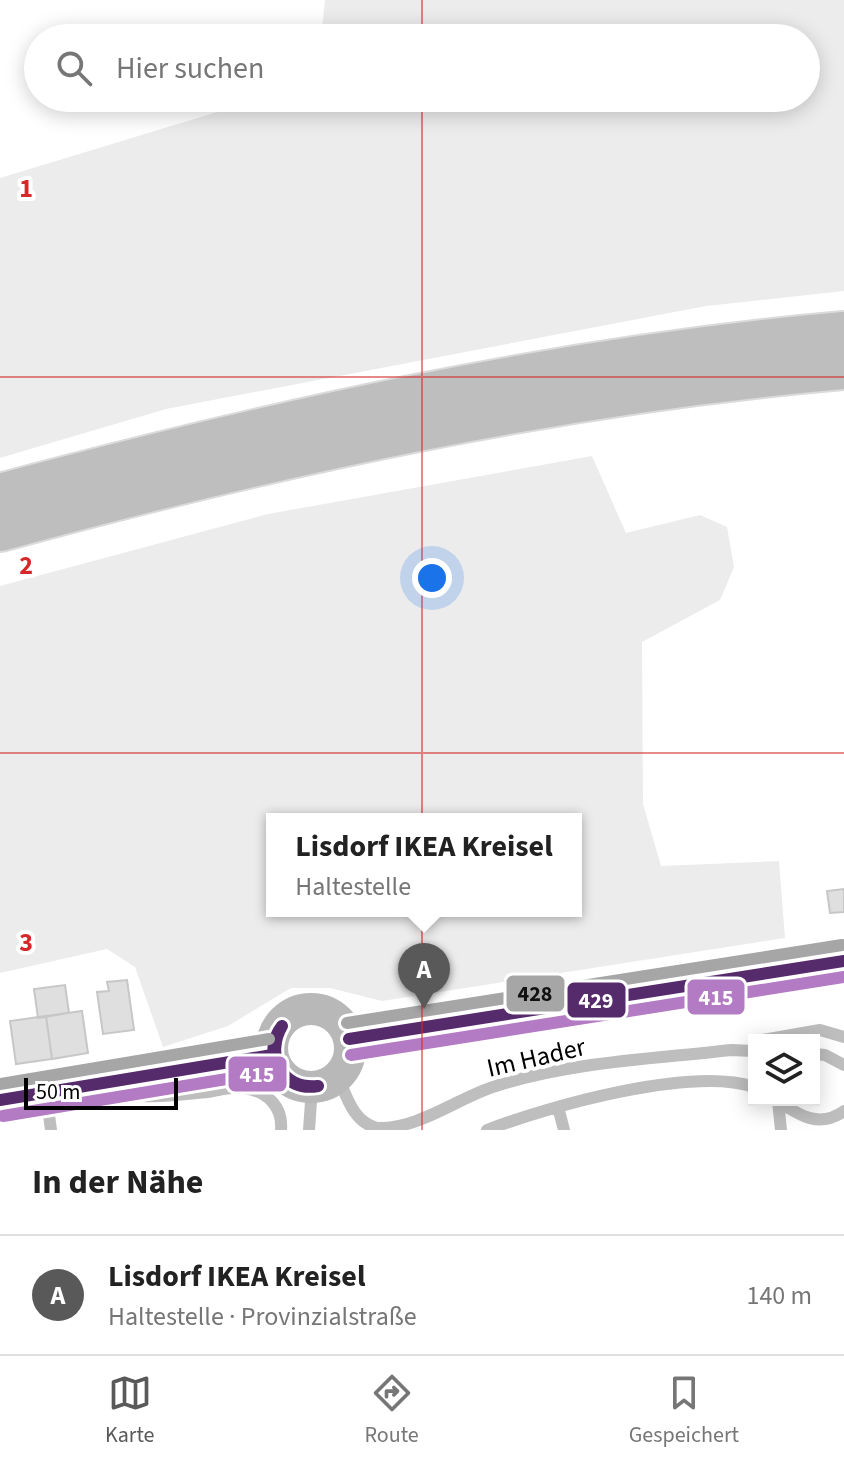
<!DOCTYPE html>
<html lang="de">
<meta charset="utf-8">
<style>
:root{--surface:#fff;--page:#f2f2f2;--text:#222;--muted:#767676;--line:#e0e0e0;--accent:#595959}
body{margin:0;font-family:"Source Sans 3",sans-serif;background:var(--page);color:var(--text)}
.controls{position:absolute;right:24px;bottom:24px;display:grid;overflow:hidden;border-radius:0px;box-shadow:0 4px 20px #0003}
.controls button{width:72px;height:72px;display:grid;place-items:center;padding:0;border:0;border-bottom:2px solid var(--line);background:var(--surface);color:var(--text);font:40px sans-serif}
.scale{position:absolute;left:24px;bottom:20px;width:154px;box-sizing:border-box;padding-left:8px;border:4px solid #000;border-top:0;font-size:22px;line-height:28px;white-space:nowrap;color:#000;-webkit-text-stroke:6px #fff;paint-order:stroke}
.you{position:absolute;left:432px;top:578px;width:28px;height:28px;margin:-20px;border:6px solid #fff;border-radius:50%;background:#1a73e8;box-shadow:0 0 0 12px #1a73e833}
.badge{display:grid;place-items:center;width:52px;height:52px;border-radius:50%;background:var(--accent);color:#fff;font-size:26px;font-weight:700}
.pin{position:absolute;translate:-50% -66px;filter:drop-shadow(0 2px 4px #0008)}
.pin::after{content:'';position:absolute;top:42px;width:28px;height:24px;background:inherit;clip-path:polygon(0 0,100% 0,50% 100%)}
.popup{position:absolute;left:266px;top:813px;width:316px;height:104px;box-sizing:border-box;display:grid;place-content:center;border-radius:0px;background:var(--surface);filter:drop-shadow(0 2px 6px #0005);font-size:26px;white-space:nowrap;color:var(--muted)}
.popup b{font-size:30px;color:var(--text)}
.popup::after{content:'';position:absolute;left:50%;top:100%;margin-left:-16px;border:16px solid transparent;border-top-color:var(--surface)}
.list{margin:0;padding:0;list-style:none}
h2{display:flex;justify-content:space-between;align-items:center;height:104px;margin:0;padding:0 32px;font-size:34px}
h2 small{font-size:26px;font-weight:400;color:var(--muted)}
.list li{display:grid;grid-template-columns:52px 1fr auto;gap:24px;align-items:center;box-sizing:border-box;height:120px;padding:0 32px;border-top:2px solid var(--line)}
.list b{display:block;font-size:30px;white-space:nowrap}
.list p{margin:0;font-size:26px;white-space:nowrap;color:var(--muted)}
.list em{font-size:26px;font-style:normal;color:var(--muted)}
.icon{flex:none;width:44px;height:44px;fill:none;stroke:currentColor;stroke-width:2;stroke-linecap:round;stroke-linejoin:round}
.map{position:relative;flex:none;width:844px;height:1130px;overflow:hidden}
.search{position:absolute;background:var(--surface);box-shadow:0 4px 20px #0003;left:24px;right:24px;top:24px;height:88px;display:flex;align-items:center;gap:20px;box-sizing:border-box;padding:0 28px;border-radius:44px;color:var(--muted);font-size:30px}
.sheet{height:224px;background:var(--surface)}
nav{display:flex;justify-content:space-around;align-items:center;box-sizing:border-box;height:112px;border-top:2px solid var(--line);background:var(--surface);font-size:22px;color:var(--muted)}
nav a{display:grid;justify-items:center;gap:4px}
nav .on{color:var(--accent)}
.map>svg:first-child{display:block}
</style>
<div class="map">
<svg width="844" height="1130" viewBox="0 0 844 1130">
<rect width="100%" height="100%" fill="#fff"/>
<path fill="#ececec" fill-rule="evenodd" d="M325 0H844V291L706 306 166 409 0 458V178L263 98H806V38H321Z
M592 456 626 533 700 515 727 527 734 567 720 600 642 642 643 804 661 866 779 861 785 938 382 1001 330 988H291L228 1026 163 1047 135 967 107 949 0 973V586L268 514ZM576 819V911H272V819Z"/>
<path fill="#dfdfdf" stroke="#c7c7c7" stroke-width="2" d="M844 889V912L830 913 827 891Z
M127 980 134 1030 103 1034 97 992 109 991 107 982Z
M65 985 69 1013 38 1018 34 989Z
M82 1011 88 1053 52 1059 46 1016Z
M46 1016 52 1059 16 1064 10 1021Z"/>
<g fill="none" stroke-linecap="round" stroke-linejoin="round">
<g stroke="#dbdbdb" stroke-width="46">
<path id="motorway" d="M0 495C277 421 558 358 844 333
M0 530C277 454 557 393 844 368"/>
</g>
<path stroke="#bebebe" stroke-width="12" d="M762 1040 820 1030 844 1037
M814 1054 825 1055 844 1065
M338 1077C347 1097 353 1122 377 1128 418 1130 459 1097 496 1086 570 1062 653 1059 731 1050L754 1051
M109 1092C142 1100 175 1095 208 1092 220 1090 234 1086 245 1088 268 1092 283 1107 281 1130
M46 1093 51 1130
M776 1100C799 1115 819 1129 844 1111
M778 1101 781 1130
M558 1107 564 1130
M309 1130 312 1088
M487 1130C549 1106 692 1066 754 1087"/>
<path stroke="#b8b8b8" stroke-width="32" d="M272 1048a39 39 0 1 1 78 0a39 39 0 1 1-78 0Z
M349 1039 844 961
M0 1100 272 1055"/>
<use href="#motorway" stroke="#bebebe" stroke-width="42"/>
<g stroke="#fff" stroke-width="18">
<path id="bus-1" d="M282 1026C265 1055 281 1090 318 1086
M282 1026C260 1054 283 1093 318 1086
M349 1039 844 961
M0 1100 272 1055"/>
</g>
<g stroke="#fff" stroke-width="18">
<path id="bus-2" d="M351 1055 844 977
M3 1116 275 1071"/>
</g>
<g stroke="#fff" stroke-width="18">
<path id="bus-3" d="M347 1023 842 945
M0 1084 269 1039"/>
</g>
<use href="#bus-1" stroke="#562b6c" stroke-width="12"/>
<use href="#bus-2" stroke="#b37bc4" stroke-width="12"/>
<use href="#bus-3" stroke="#a7a6a6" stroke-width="12"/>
</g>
<path fill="none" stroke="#d62828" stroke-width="2" stroke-opacity="0.55" d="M422 0V38M422 98V1130M0 377H844M0 753H844"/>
<g text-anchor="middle" stroke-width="8" stroke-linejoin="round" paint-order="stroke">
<g font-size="26" fill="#000" stroke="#fff">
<text transform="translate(536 1057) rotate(-13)" y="9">Im Hader</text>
</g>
</g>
<g font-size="26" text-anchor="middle" font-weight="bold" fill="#d62828" stroke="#fff" stroke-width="8" stroke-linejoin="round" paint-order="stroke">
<text x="26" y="197">1</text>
<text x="26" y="574">2</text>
<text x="26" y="951">3</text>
</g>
<g stroke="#fff" stroke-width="3">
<rect x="505" y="974" width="61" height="39" rx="8" fill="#a7a6a6"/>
<rect x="686" y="978" width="60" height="38" rx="8" fill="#b37bc4"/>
<rect x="566" y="981" width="61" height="38" rx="8" fill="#562b6c"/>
<rect x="227" y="1055" width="61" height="38" rx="8" fill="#b37bc4"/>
</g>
<g font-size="22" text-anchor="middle" font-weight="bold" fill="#fff">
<text x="716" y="1005">415</text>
<text x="596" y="1008">429</text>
<text x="257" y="1082">415</text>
</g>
<g font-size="22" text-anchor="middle" font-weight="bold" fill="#111">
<text x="535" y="1001">428</text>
</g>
</svg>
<div class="controls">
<button><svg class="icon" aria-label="layers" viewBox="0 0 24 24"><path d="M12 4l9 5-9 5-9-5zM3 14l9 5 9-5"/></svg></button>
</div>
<div class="scale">50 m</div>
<div class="you"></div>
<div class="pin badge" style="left:424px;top:1009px">A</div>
<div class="popup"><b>Lisdorf IKEA Kreisel</b>Haltestelle</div>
<div class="search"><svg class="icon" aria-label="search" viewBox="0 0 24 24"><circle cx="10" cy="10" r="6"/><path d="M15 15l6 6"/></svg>Hier suchen</div>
</div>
<section class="sheet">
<h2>In der Nähe<small></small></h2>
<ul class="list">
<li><span class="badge">A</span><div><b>Lisdorf IKEA Kreisel</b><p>Haltestelle · Provinzialstraße</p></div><em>140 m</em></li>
</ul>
</section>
<nav>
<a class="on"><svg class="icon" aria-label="map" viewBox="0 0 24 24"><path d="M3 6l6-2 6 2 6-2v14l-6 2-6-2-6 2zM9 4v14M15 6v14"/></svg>Karte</a>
<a><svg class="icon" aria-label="directions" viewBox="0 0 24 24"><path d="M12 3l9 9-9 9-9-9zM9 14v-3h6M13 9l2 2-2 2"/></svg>Route</a>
<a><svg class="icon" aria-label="saved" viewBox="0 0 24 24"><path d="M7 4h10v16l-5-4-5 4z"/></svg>Gespeichert</a>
</nav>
